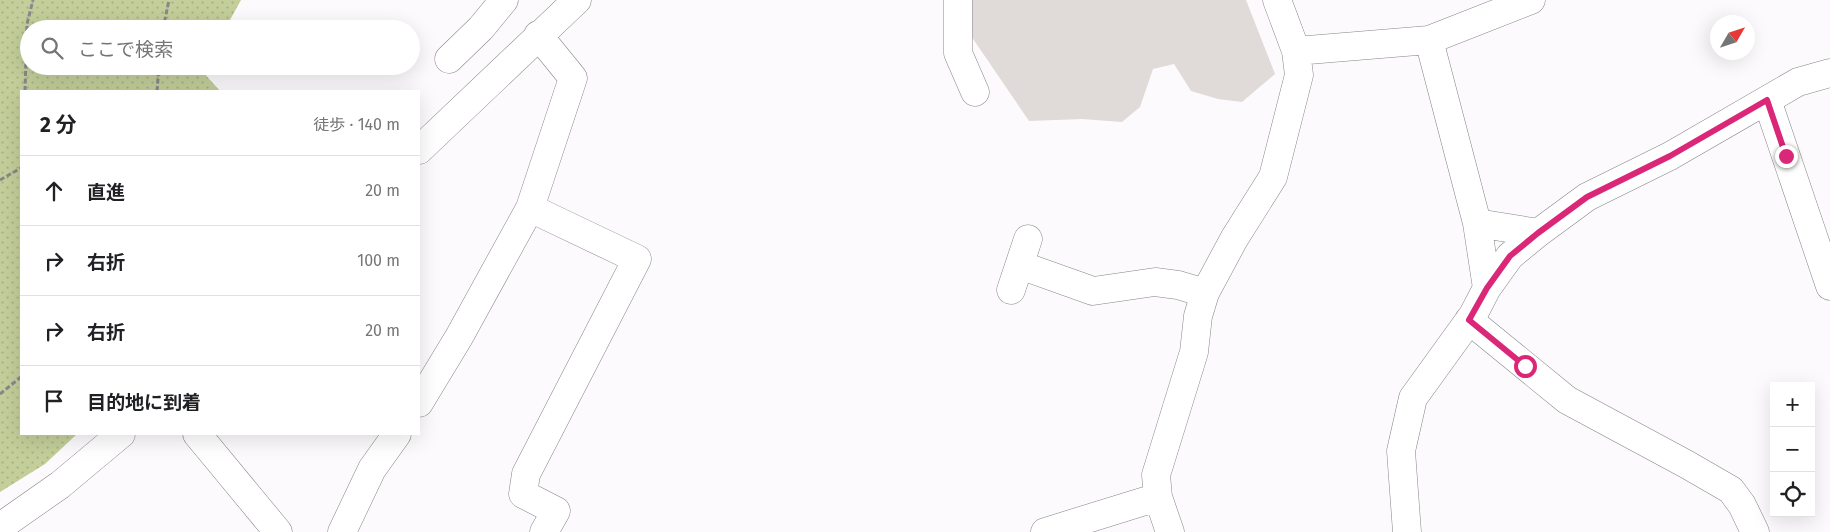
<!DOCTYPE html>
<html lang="ja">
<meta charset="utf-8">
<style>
:root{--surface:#fff;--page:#f2f2f2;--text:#202124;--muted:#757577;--line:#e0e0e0}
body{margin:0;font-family:"Fira Sans","Noto Sans JP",sans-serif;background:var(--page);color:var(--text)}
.controls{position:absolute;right:15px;bottom:15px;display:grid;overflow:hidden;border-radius:0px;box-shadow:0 5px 20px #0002}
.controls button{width:45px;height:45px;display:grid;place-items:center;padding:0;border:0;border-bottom:1px solid var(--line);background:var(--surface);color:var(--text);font:25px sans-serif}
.compass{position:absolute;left:1710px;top:15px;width:45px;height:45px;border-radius:50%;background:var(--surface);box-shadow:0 5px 20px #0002;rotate:51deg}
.stop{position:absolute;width:15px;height:15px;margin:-11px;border:4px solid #db2777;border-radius:50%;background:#fff}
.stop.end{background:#db2777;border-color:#fff;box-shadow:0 1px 5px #0008}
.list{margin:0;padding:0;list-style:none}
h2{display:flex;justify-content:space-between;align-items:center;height:65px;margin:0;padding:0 20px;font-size:21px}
h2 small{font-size:16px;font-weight:400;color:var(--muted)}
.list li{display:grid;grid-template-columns:32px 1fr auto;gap:15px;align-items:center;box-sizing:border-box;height:70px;padding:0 20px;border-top:1px solid var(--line)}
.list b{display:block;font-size:19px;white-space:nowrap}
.list em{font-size:16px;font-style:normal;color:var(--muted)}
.icon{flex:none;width:28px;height:28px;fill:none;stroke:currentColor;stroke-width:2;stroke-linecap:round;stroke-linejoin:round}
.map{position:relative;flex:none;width:1830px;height:532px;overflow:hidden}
.search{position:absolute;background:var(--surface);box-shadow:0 5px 20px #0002;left:20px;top:20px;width:400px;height:55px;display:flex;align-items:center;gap:12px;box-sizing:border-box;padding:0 18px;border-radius:28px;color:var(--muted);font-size:19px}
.panel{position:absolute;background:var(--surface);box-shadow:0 5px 20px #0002;left:20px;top:90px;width:400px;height:345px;border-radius:0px}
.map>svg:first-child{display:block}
</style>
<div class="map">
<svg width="1830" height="532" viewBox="0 0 1830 532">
<defs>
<pattern id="park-dots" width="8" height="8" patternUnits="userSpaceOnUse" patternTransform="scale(1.25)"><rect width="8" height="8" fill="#c3ce9a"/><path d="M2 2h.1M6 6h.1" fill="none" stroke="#a7b185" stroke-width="1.8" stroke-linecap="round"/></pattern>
</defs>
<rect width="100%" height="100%" fill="#fdfafe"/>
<path fill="url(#park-dots)" d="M0 0H241L225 29H29V66H204L202 71 220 91H21V434H77L45 464 0 492Z"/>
<path fill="#e0dad8" d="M970 0H1246L1275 74 1242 102 1218 99 1191 91 1174 64 1153 69 1140 107 1122 122 1082 119 1029 121 969 33Z"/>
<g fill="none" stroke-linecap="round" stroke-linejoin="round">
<g stroke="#878488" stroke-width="29">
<path id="minor" d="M958 0V53L975 92
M1296 51 1429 40 1531 0
M449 59 481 28 504 0
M1767 100 1830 286
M419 150 577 0
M530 208 637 259 526 474 523 494 556 511 544 532
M1477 223 1538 233 1587 197 1670 156 1798 82 1830 73
M1020 265 1093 291 1155 282 1178 285 1205 293
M1487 288 1510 256 1538 233
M1011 290 1028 239
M1469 320 1567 400 1686 464 1731 490 1742 505 1755 532
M419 403 459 337 530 208 573 78 538 35
M197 434 278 532
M0 527 60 485 121 434
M342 532 372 469 397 434
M1045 532 1158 497
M1170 532 1158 497 1156 475 1194 352 1198 316 1205 293 1234 239 1273 177 1299 75 1296 51 1277 0
M1407 532 1401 451 1413 398 1473 315 1487 288 1477 223 1429 40"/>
</g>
<path stroke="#89878a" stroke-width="3" stroke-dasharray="5 2.5" stroke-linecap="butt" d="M163 29 169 0
M25 91 27 24 33 0
M157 91 159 66
M0 180 21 168
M0 394 21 377"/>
<use href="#minor" stroke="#fff" stroke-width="28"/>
</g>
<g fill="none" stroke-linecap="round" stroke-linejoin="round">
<path stroke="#db2777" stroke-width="6" d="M1525 366 1469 320 1487 288 1510 256 1538 233 1587 197 1670 156 1767 100 1786 156"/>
</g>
</svg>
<div class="controls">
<button>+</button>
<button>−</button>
<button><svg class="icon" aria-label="locate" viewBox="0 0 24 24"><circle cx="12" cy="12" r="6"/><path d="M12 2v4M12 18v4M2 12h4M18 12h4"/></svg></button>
</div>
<svg class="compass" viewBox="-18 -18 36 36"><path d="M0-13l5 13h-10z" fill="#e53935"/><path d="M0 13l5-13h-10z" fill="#757577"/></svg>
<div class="stop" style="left:1525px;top:366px"></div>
<div class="stop end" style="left:1786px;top:156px"></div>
<div class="search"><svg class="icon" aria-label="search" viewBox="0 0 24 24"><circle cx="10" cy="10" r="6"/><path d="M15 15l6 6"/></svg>ここで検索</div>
<section class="panel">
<h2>2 分<small>徒歩 · 140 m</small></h2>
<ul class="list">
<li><svg class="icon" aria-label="ahead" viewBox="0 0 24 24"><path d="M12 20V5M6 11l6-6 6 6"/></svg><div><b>直進</b></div><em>20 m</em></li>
<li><svg class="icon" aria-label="right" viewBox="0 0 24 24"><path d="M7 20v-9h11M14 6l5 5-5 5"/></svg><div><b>右折</b></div><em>100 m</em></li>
<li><svg class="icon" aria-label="right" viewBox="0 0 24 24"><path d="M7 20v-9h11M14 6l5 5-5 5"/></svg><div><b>右折</b></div><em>20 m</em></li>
<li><svg class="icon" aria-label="arrive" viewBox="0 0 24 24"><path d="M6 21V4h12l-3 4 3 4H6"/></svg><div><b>目的地に到着</b></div></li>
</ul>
</section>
</div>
